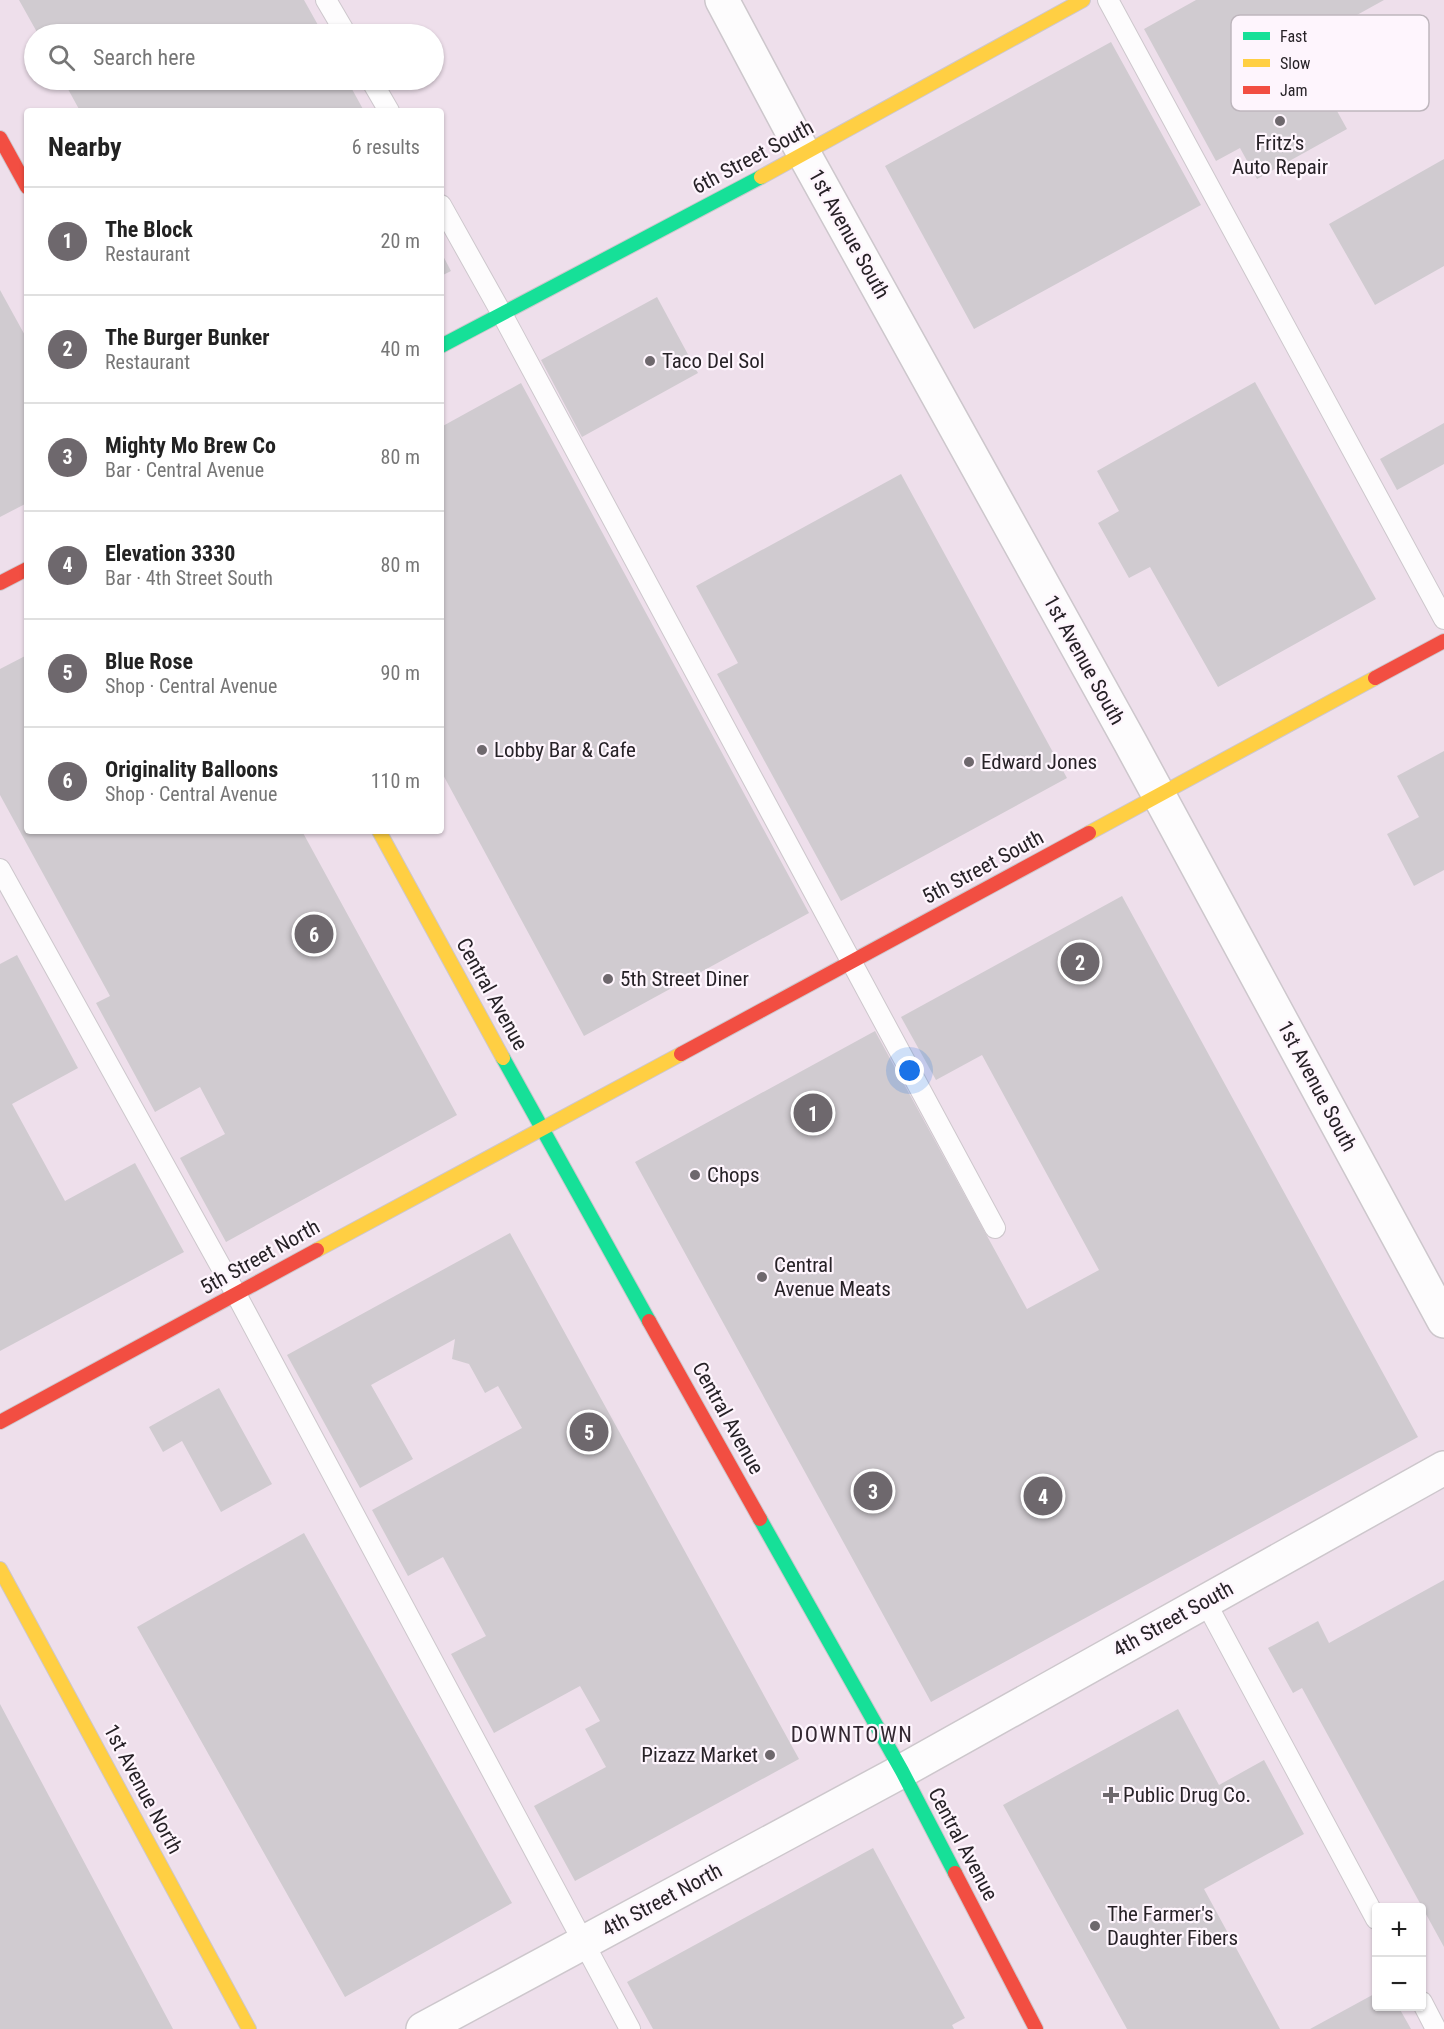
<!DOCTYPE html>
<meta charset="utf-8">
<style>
:root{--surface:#fff;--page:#f6f6f6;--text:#222;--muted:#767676;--line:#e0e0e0;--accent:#6e686d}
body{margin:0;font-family:"Roboto Condensed",sans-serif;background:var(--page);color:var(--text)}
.controls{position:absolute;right:18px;bottom:18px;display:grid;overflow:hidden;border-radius:6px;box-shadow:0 2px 4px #0004}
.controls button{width:54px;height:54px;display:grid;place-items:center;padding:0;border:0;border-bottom:2px solid var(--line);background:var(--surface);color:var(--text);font:30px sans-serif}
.you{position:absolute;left:910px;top:1071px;width:21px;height:21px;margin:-15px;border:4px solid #fff;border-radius:50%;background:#1a73e8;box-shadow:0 0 0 9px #1a73e833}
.badge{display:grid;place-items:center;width:39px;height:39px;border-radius:50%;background:var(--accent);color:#fff;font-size:20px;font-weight:700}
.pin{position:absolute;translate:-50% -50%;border:3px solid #fff;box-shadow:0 2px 6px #0006}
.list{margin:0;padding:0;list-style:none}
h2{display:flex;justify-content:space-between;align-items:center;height:78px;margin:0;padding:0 24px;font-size:26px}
h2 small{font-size:20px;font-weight:400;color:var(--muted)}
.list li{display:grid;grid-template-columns:39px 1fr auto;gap:18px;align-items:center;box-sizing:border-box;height:108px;padding:0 24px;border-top:2px solid var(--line)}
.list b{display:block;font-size:22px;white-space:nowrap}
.list p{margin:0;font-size:20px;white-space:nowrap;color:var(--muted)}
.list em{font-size:20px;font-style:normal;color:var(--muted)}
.icon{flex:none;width:33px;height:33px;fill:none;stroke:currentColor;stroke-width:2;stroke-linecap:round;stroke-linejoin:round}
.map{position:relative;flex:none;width:1444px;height:2029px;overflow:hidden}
.search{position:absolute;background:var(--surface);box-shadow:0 2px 4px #0004;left:24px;top:24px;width:420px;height:66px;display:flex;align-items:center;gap:15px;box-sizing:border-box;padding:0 21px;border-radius:33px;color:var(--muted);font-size:22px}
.panel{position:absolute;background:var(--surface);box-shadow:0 2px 4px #0004;left:24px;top:108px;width:420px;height:726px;border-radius:6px}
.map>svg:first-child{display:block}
</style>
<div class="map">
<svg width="1444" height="2029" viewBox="0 0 1444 2029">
<rect width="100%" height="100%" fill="#f2eaf0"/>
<path fill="#eedfeb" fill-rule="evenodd" d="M0 0H1444V2029H0ZM34 34H434V80H34ZM27 111H441V831H27ZM1376 1908H1422V2006H1376Z"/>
<path fill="#d0cbd0" d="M19 0H304L323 34H38Z
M1196 0H1384L1301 46 1347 129 1257 179 1240 148 1216 161 1144 29Z
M1111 42 1201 205 974 329 885 166Z
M63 80H347L364 111H80Z
M1444 159V266L1375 305 1329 224Z
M441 252 451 271 441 276Z
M0 290 27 339V503L0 517Z
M657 297 698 373 582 437 541 360Z
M1255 382 1376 599 1218 687 1150 567 1129 578 1098 523 1119 511 1097 471Z
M521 383 809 913 584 1036 441 771V427Z
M1444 423V464L1397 490 1380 459Z
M901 474 1067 778 841 901 717 674 738 663 696 586Z
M27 655V831H302L457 1115 226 1242 180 1158 225 1134 200 1087 155 1112 96 1003 110 996 0 795V669Z
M1444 751V870L1414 886 1387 834 1419 817 1397 776Z
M1122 896 1418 1437 931 1702 635 1162 875 1031 1027 1309 1099 1270 982 1055 936 1080 901 1017Z
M17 955 78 1068 12 1104 65 1201 135 1163 184 1252 0 1351V964Z
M510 1233 799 1759 575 1881 534 1806 606 1767 585 1729 600 1721 580 1686 494 1733 451 1654 486 1636 443 1557 408 1576 372 1510 522 1428 498 1386 485 1393 469 1364 452 1359 455 1339 371 1385 413 1459 360 1488 287 1355Z
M219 1388 272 1484 221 1512 182 1441 163 1452 149 1427Z
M304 1533 512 1903 345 1997 137 1627Z
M1444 1580V1947L1302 1688 1293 1693 1268 1648 1318 1621 1329 1643Z
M0 1704 173 2029H0Z
M1178 1709 1219 1785 1264 1760 1304 1834 1204 1889 1280 2029H1127L1003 1805Z
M873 1848 965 2018 952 2025 954 2029H653L627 1982Z
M1376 1993V2006H1398L1411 2029H1310Z"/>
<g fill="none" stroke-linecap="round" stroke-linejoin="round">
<g stroke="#cdc7cc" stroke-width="22">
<path id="lane" d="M326 0 346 34
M1108 0 1444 619
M371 80 389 111
M441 205 502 314 995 1228
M0 869 236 1294 630 2029
M1205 1601 1376 1919
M1422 2002 1436 2029"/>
</g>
<g stroke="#cdc7cc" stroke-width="36">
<path id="street" d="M722 0 804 154 1130 742 1444 1321
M423 2029 902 1771 1444 1468"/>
</g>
<g stroke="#cdc7cc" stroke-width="16">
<path id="fast" d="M441 346 761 177
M503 1058 649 1321
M760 1519 902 1771 955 1873"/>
</g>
<g stroke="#cdc7cc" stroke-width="16">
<path id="slow" d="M761 177 1083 0
M379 831 503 1058
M1089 833 1375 678
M317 1250 681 1054
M0 1569 249 2029"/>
</g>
<g stroke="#cdc7cc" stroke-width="16">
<path id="jam" d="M0 138 27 187
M0 583 27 569
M1375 678 1444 641
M681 1054 1089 833
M649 1321 760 1519
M0 1422 317 1250
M955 1873 1036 2029"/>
</g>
<use href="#lane" stroke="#fdfcfd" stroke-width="20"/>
<use href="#street" stroke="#fdfcfd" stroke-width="33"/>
<use href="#fast" stroke="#16e098" stroke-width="14"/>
<use href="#slow" stroke="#ffcf43" stroke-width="14"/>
<use href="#jam" stroke="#f24e42" stroke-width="14"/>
</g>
<g fill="#6e686d" stroke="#fef5fd" stroke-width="2">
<circle cx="1280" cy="121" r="6"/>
<circle cx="650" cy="361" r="6"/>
<circle cx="482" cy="750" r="6"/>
<circle cx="969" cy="762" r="6"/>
<circle cx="608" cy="979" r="6"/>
<circle cx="695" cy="1175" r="6"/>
<circle cx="762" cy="1277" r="6"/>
<circle cx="770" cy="1755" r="6"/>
<path d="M1108 1786h6v6h6v6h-6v6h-6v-6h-6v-6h6z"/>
<circle cx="1095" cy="1926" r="6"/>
</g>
<g text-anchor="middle" stroke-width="4.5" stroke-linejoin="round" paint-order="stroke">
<g font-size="21" fill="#272227" stroke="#fef5fd" text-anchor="start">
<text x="1280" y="150" text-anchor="middle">Fritz's<tspan x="1280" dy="24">Auto Repair</tspan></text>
<text x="662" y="368">Taco Del Sol</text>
<text x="494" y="757">Lobby Bar &amp; Cafe</text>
<text x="981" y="769">Edward Jones</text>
<text x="620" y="986">5th Street Diner</text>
<text x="707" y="1182">Chops</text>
<text x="774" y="1272">Central<tspan x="774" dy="24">Avenue Meats</tspan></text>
<text x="758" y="1762" text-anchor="end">Pizazz Market</text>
<text x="1123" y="1802">Public Drug Co.</text>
<text x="1107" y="1921">The Farmer's<tspan x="1107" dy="24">Daughter Fibers</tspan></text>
</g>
<g font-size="21" fill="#272227" stroke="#fef5fd">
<text transform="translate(753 157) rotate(-28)" y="7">6th Street South</text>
<text transform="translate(849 234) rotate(61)" y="7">1st Avenue South</text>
<text transform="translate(1084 660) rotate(61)" y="7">1st Avenue South</text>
<text transform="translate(983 867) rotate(-28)" y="7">5th Street South</text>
<text transform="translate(492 994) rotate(61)" y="7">Central Avenue</text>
<text transform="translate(1317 1086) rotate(62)" y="7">1st Avenue South</text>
<text transform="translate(260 1257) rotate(-29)" y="7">5th Street North</text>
<text transform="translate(728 1418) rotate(61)" y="7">Central Avenue</text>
<text transform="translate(1173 1619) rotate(-29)" y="7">4th Street South</text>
<text transform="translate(143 1789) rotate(62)" y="7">1st Avenue North</text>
<text transform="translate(963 1844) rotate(62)" y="7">Central Avenue</text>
<text transform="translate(662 1900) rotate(-28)" y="7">4th Street North</text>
</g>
<g font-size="22" letter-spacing="1.5" fill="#322730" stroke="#fef5fd">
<text x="852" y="1742">DOWNTOWN</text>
</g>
</g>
<rect x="1231" y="15" width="198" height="96" rx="9" fill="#fef5fd" stroke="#beb6bd" stroke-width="1.5"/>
<rect x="1243" y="32" width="27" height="8" fill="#16e098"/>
<rect x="1243" y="59" width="27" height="8" fill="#ffcf43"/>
<rect x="1243" y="86" width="27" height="8" fill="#f24e42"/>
<g font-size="16" fill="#272227">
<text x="1280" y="42">Fast</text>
<text x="1280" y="69">Slow</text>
<text x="1280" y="96">Jam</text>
</g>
</svg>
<div class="controls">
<button>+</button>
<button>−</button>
</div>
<div class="you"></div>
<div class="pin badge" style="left:813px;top:1113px">1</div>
<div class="pin badge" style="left:1080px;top:962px">2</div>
<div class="pin badge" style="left:873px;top:1491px">3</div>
<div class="pin badge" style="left:1043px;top:1496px">4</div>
<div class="pin badge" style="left:589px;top:1432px">5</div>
<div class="pin badge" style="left:314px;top:934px">6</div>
<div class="search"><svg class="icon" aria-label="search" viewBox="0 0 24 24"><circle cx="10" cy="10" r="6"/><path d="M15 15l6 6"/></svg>Search here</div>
<section class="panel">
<h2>Nearby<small>6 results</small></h2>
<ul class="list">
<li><span class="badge">1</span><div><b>The Block</b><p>Restaurant</p></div><em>20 m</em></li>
<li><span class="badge">2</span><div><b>The Burger Bunker</b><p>Restaurant</p></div><em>40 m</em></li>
<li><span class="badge">3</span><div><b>Mighty Mo Brew Co</b><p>Bar · Central Avenue</p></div><em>80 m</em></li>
<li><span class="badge">4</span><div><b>Elevation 3330</b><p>Bar · 4th Street South</p></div><em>80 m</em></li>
<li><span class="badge">5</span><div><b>Blue Rose</b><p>Shop · Central Avenue</p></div><em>90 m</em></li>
<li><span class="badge">6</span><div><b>Originality Balloons</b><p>Shop · Central Avenue</p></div><em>110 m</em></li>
</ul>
</section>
</div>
